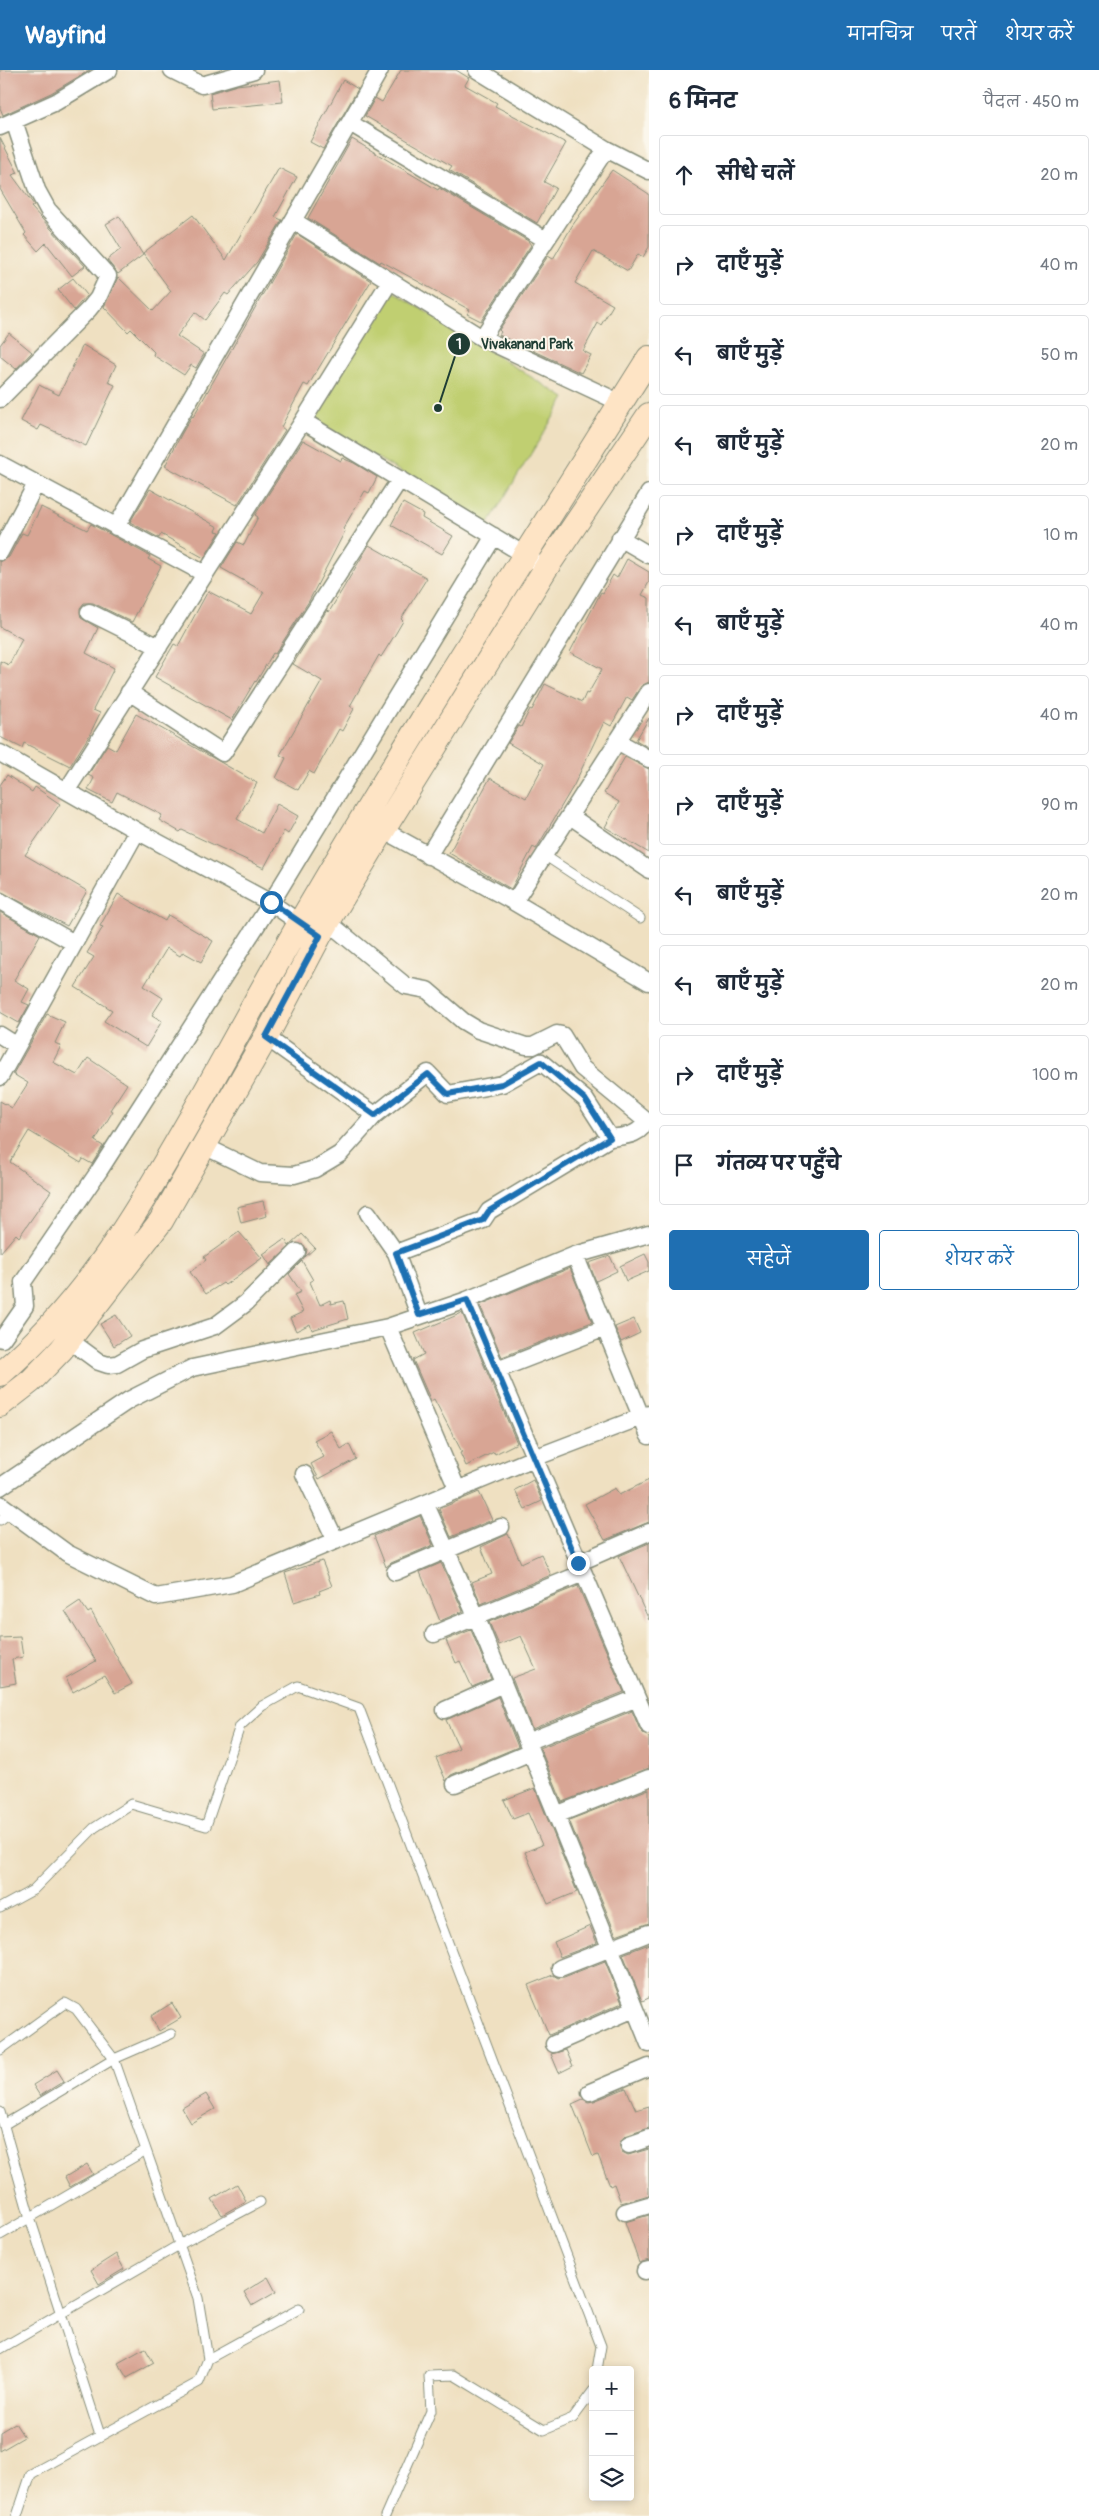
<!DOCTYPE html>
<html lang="hi">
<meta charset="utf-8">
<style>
:root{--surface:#fff;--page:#f2f2f3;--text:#1f2937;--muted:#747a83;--line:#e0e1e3;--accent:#1f6fb2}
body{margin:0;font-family:Pangolin,"Playpen Sans Deva",sans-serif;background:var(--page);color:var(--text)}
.controls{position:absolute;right:15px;bottom:15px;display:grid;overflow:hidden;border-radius:5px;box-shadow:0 2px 8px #0003}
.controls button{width:45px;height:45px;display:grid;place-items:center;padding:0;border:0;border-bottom:1px solid var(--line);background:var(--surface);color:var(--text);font:25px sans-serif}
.stop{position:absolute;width:15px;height:15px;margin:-11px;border:4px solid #1f6fb2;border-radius:50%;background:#fff}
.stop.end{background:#1f6fb2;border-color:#fff;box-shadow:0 1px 5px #0008}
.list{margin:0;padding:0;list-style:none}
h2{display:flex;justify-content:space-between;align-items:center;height:65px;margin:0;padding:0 20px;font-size:21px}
h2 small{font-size:16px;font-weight:400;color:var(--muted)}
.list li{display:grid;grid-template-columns:32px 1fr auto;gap:15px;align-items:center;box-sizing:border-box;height:80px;margin:0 10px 10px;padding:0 10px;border:1px solid var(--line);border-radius:5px}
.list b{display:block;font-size:19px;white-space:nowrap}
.list em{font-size:16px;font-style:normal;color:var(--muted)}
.actions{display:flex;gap:10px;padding:15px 20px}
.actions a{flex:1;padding:11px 0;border:1px solid var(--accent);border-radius:5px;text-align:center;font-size:18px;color:var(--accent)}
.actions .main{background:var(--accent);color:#fff}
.icon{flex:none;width:28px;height:28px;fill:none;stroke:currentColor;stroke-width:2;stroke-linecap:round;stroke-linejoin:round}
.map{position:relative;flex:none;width:649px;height:2446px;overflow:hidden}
header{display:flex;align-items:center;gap:30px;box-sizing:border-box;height:70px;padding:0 25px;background:var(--accent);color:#fff}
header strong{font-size:24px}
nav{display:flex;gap:28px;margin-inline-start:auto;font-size:18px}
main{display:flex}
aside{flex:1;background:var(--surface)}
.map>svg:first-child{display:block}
</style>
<header>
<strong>Wayfind</strong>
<nav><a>मानचित्र</a><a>परतें</a><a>शेयर करें</a></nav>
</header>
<main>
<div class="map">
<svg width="649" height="2446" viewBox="0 0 649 2446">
<rect width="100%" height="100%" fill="#fbf7ec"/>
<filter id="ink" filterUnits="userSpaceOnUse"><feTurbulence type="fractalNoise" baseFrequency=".02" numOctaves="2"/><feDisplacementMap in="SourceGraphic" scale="10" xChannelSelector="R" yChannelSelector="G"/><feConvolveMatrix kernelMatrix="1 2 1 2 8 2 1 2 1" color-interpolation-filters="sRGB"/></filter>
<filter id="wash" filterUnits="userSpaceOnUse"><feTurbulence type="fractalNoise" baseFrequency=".0096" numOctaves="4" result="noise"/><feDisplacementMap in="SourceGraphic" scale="20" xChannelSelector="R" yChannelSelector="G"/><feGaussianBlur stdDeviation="1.12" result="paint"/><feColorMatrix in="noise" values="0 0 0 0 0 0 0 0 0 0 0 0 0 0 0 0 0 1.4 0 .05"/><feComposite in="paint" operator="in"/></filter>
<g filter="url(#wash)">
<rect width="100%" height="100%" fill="#efe0c1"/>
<path fill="#c0cf71" stroke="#708652" d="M391 220 565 328 488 454 312 349Z"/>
<g id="blocks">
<path fill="#d8a594" d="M0 0H90L51 23 3 45 0 38Z
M401 0H456L469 8 465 15 497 33 495 36 566 73 544 112 556 118 537 153 449 100 452 96 365 46 375 28 382 32Z
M280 10 283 32 212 39 210 23 237 15Z
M343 10 358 19 323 79 310 72Z
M0 68 18 103 12 105 34 135 31 137 85 196 72 206 46 173 38 181 24 165 26 163 0 119Z
M352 69 438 120 439 118 528 171 531 175 481 251 467 244 470 240 381 191 380 193 308 148Z
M279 98 297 107 275 147 282 150 257 192 228 225 225 223 205 250 195 242 177 266 204 284 196 298 191 295 184 305 153 285 154 282 131 259 128 262 104 237 118 207 153 241 171 221 143 183 193 145 226 190Z
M612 100 649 124V177L643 187 638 184 628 201 593 181 575 213 613 235 601 255 598 253 583 281 591 285 581 303 499 265 501 262 499 260 548 186 553 189 572 156Z
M119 146 143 185 118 204 107 190 121 179 106 154Z
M297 164 371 211 308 316 304 314 281 357 285 360 237 435 165 396 182 363 192 346 193 347Z
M73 208 87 225 74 240 58 220Z
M9 263 32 282 16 299 0 286V275Z
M83 275 116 295 108 312 115 315 86 376 41 355 38 360 21 351 39 315 59 325Z
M303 370 341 391 342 388 354 393 377 407 369 423 365 421 343 459 345 461 309 531 275 584 273 583 256 612 255 611 232 650 155 607 174 574 178 576 208 521 251 544 264 522 221 498 237 472 244 475 258 447 255 445Z
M150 419 218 457 216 461 220 462 204 488 161 464 159 468 130 452Z
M403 433 423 444 422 448 453 466 442 484 391 455Z
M41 437 87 460 91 454 150 486 148 489 161 496 132 552 93 533H84L80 538 81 548 98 558 86 583 114 598 93 640 100 643 89 666 70 696 24 673 22 678 0 667V591L9 595 22 569 0 557V492L9 487 22 463 27 465Z
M369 475 427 508 401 549 403 551 396 563 381 587 379 585 350 636 354 639 342 661 339 659 314 704 309 701 298 720 276 708 286 688 280 685 322 611 293 594 327 540 329 542Z
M627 489 649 502V512L642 525 649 528V612L641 616 632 630 627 627 611 656 604 652 574 715 536 779 533 777 511 819 449 783 490 708 526 728 544 694 508 673 519 656 521 657 530 639 532 640 545 614 582 632 586 623 588 624 602 599 570 582 601 522 603 523 613 505 617 508Z
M136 644 257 713 237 749 262 763 277 734 298 746 288 764 284 761 264 798 182 760 180 762 159 750 162 745 117 722 112 732 88 720 94 708 88 705 107 675 116 680Z
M649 648V678L636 670Z
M625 687 649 699V783L605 757 619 732 604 723Z
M7 705 32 722 35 717 60 734 25 785 87 821 67 856 0 821V715Z
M118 824 165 851 168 845 213 871 201 892 183 882 180 886 167 878 144 916 163 928 152 945 162 951 146 977 104 951 112 940 75 917 94 887 87 883 103 857 100 856Z
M0 842 40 865 14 910 29 919 22 932 29 935 19 953 0 942Z
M47 944 65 952 55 973 61 976 53 992 77 1005 88 988 127 1014 110 1040 113 1041 95 1071 103 1076 92 1094 83 1089 81 1093 29 1061 10 1092 51 1121 19 1167 16 1164 0 1183V1031L12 1038 28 1013 13 1004Z
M263 1131 267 1146 241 1153 237 1137Z
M239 1162 262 1188 225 1215 223 1213 206 1224 190 1202 206 1190 204 1187Z
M302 1164 315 1178 305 1187 307 1180 304 1175 294 1173 270 1195 263 1184 285 1169 289 1176Z
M645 1184 649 1192V1201L626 1211 620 1196Z
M610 1186 617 1201 596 1211 589 1193Z
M302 1191 313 1210 310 1212 320 1235 330 1230 331 1234 344 1231 348 1249 312 1260 310 1254 296 1261 290 1248 303 1242 294 1225 301 1222 289 1204Z
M570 1198 592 1252 502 1287 480 1235Z
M462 1243 517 1373 495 1384 494 1382 466 1396 460 1383 462 1382 434 1329 431 1331 413 1290 424 1284 415 1263Z
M116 1245 130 1266 114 1276 100 1254Z
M634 1249 640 1263 621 1272 615 1257Z
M331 1361 341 1379 349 1374 356 1389 319 1409 311 1394 324 1387 314 1370Z
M533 1410 542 1431 525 1439 515 1420Z
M649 1410V1452L605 1470 585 1434 615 1418 619 1425Z
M479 1422 492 1450 451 1467 439 1439Z
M420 1446 433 1475 391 1493 386 1497 374 1466Z
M508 1464 521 1493 541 1484 551 1505 481 1534 472 1512 492 1504 481 1477Z
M649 1473V1550L619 1486Z
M322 1491 332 1516 319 1521 320 1524 294 1532 285 1503Z
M441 1493 463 1541 440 1551 420 1502Z
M578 1516 624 1622 532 1659 512 1608 536 1599 521 1566 499 1575 489 1552Z
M80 1531 88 1543 91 1541 132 1614 115 1623 104 1605 73 1622 66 1608 96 1591 65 1541Z
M471 1560 491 1609 472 1617 460 1591 456 1593 446 1570Z
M20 1567 23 1587 12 1589 16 1613 0 1616V1568Z
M498 1627 518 1677 451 1705 446 1711 436 1688 459 1678 446 1650Z
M632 1641 640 1660 649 1668V1698L562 1732 540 1678Z
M535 1718 577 1822 548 1834 525 1782 542 1775 528 1743 513 1749 504 1730Z
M649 1719V1853L616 1865 569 1750Z
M590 1856 597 1873 560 1887 554 1872Z
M649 1874V1928L642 1931 623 1884Z
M605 1891 622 1933 549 1965 528 1915 553 1905 558 1908 564 1907Z
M172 1933 181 1948 159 1961 151 1946Z
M566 1980 573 1996 559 2003 551 1984Z
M57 2000 64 2011 40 2026 33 2015Z
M626 2018 636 2040 649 2036V2058L625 2066 619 2074 622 2082 628 2085 649 2079V2125L621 2133 614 2114 610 2116 598 2085 593 2087 572 2034 583 2029 588 2032 594 2031Z
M206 2024 215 2039 191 2053 182 2038Z
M87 2094 93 2104 70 2117 65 2107Z
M237 2114 246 2131 222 2145 212 2129Z
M649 2145V2190L639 2193 625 2152Z
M116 2184 124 2199 99 2214 91 2200Z
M268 2207 276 2222 252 2236 244 2222Z
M145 2278 154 2293 127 2308 118 2293Z
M15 2353 24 2367 0 2381V2362Z"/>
</g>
</g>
<g filter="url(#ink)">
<use href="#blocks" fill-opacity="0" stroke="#878e7a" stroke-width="1"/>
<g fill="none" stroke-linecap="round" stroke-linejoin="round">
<g stroke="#878e7a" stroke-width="11">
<path id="service" d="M544 785 640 848
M0 1450 11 1442
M0 1838 33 1820 94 1758 131 1734 206 1756 240 1656 262 1636 298 1616 359 1638 601 2276 597 2300
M0 1980 65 1933 76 1939 114 1989 146 2080 198 2228 208 2289 199 2312 31 2404 17 2446
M0 2042 30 2148 100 2365
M5 2054 114 1989 171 1964
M0 2165 146 2080
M0 2279 179 2175 260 2132
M208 2289 299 2239
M385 2446 431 2341 429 2306 454 2305 544 2360 573 2348 593 2321"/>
</g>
<g stroke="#878e7a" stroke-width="19">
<path id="minor" d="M172 0 202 15 254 0
M477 0 606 79 649 101
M350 53 546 170
M0 57 56 32 109 0
M294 151 482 268 621 333
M482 268 606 79
M0 329 89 239 98 228 108 206 48 140 37 120 14 51
M303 351 533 490
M0 394 205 504
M116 457 380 0
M620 468 649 485
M0 482 36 414
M89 542 159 577
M129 622 223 683 400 409
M617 671 649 689
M0 683 137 761 271 833 307 858
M67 720 303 351 390 211
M570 746 649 800
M383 760 514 832 649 912
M428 786 649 423
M0 831 74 873
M514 832 649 622
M328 852 406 916 427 920 463 951 478 960 526 976H533L557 964 562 965 582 998 645 1050C642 1066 623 1066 610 1068
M0 965 16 975
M266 967 375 1045
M0 1007 137 761
M204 1076 260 1103 294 1105 315 1099 340 1084 375 1045 428 1003 448 1024 502 1014 541 992 585 1029 610 1068 489 1141 483 1150 396 1183
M368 1143 396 1183 419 1245
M575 1185 649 1366
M467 1230 649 1656
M388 1257 458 1421
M2 1269 25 1236 23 1212 99 1101 271 833 494 466
M69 1270 99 1292 108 1295 117 1294 142 1280 215 1256 246 1233 297 1182
M497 1300 605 1258
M304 1404 336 1471
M0 1417 129 1330 192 1298 388 1257 467 1230 575 1185 649 1164
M0 1434 67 1483 156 1527 232 1514 534 1388 649 1344
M426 1435 476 1546 649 1974
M578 1493 649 1462
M395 1502 501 1457
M434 1564 583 1503
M445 1640 503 1614
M527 1672 637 1628
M455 1714 531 1682
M556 1745 649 1708
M560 1898 649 1863
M554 1974 634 1939
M590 2022 649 1997
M629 2075 649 2068
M625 2142 649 2135
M645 2201 649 2200"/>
</g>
<g stroke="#878e7a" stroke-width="26">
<path id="secondary" d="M0 1304C83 1234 135 1146 188 1053 228 982 266 911 307 841 417 654 534 471 649 288
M0 1335 31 1311 61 1280 161 1151 266 967 321 863 383 760 546 498 649 345"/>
</g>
<use href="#service" stroke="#fff" stroke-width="9"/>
<use href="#minor" stroke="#fff" stroke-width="16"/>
<use href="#secondary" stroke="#fee4c5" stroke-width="24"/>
</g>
</g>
<g fill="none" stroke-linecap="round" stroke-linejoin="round" filter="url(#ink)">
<path stroke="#1f6fb2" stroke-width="6" d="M271 832 320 866 266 967 375 1045 428 1004 448 1024 502 1014 541 992 585 1029 610 1068 489 1141 483 1150 396 1183 419 1245 467 1230 578 1493"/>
</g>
<path fill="none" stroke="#1f3d34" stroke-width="2" d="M438 338L459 274"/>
<g fill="#1f3d34" stroke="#fbf7ec" stroke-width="2">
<circle cx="438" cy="338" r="5"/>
<circle cx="459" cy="274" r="12"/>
</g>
<g font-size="15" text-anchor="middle" font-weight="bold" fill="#fff">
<text x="459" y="279">1</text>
</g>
<g font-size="14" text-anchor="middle" font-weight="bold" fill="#1f3d34" stroke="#fbf7ec" stroke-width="4" stroke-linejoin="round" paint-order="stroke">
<text x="527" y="279">Vivakanand Park</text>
</g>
</svg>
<div class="controls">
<button>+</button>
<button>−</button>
<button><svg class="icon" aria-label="layers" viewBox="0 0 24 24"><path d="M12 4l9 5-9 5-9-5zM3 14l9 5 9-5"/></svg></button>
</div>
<div class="stop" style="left:271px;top:832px"></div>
<div class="stop end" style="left:578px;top:1493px"></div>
</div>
<aside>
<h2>6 मिनट<small>पैदल · 450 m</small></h2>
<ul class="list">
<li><svg class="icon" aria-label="ahead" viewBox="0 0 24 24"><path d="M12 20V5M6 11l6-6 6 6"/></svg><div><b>सीधे चलें</b></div><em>20 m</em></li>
<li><svg class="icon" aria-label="right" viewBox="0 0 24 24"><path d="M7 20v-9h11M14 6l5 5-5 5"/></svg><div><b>दाएँ मुड़ें</b></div><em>40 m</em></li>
<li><svg class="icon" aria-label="left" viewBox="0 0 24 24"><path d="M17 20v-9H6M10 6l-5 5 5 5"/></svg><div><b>बाएँ मुड़ें</b></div><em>50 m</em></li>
<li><svg class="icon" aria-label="left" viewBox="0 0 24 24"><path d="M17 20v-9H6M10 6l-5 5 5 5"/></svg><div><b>बाएँ मुड़ें</b></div><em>20 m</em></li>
<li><svg class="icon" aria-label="right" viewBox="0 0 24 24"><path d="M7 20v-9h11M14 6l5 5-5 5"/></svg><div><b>दाएँ मुड़ें</b></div><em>10 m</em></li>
<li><svg class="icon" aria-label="left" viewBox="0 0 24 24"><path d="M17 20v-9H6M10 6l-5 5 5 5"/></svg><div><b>बाएँ मुड़ें</b></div><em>40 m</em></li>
<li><svg class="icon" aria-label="right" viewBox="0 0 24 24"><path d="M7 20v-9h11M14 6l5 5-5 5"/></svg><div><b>दाएँ मुड़ें</b></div><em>40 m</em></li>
<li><svg class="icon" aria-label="right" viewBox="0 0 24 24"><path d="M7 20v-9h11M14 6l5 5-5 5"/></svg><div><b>दाएँ मुड़ें</b></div><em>90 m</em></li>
<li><svg class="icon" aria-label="left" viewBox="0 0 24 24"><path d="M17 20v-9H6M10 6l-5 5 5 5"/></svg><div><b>बाएँ मुड़ें</b></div><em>20 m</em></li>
<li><svg class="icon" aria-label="left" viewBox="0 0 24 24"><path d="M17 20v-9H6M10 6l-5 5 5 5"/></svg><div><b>बाएँ मुड़ें</b></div><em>20 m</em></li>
<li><svg class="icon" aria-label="right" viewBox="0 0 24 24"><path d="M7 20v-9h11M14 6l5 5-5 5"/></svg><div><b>दाएँ मुड़ें</b></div><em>100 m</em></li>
<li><svg class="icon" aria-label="arrive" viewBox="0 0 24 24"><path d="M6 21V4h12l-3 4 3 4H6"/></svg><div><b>गंतव्य पर पहुँचे</b></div></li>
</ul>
<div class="actions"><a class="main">सहेजें</a><a>शेयर करें</a></div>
</aside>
</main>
